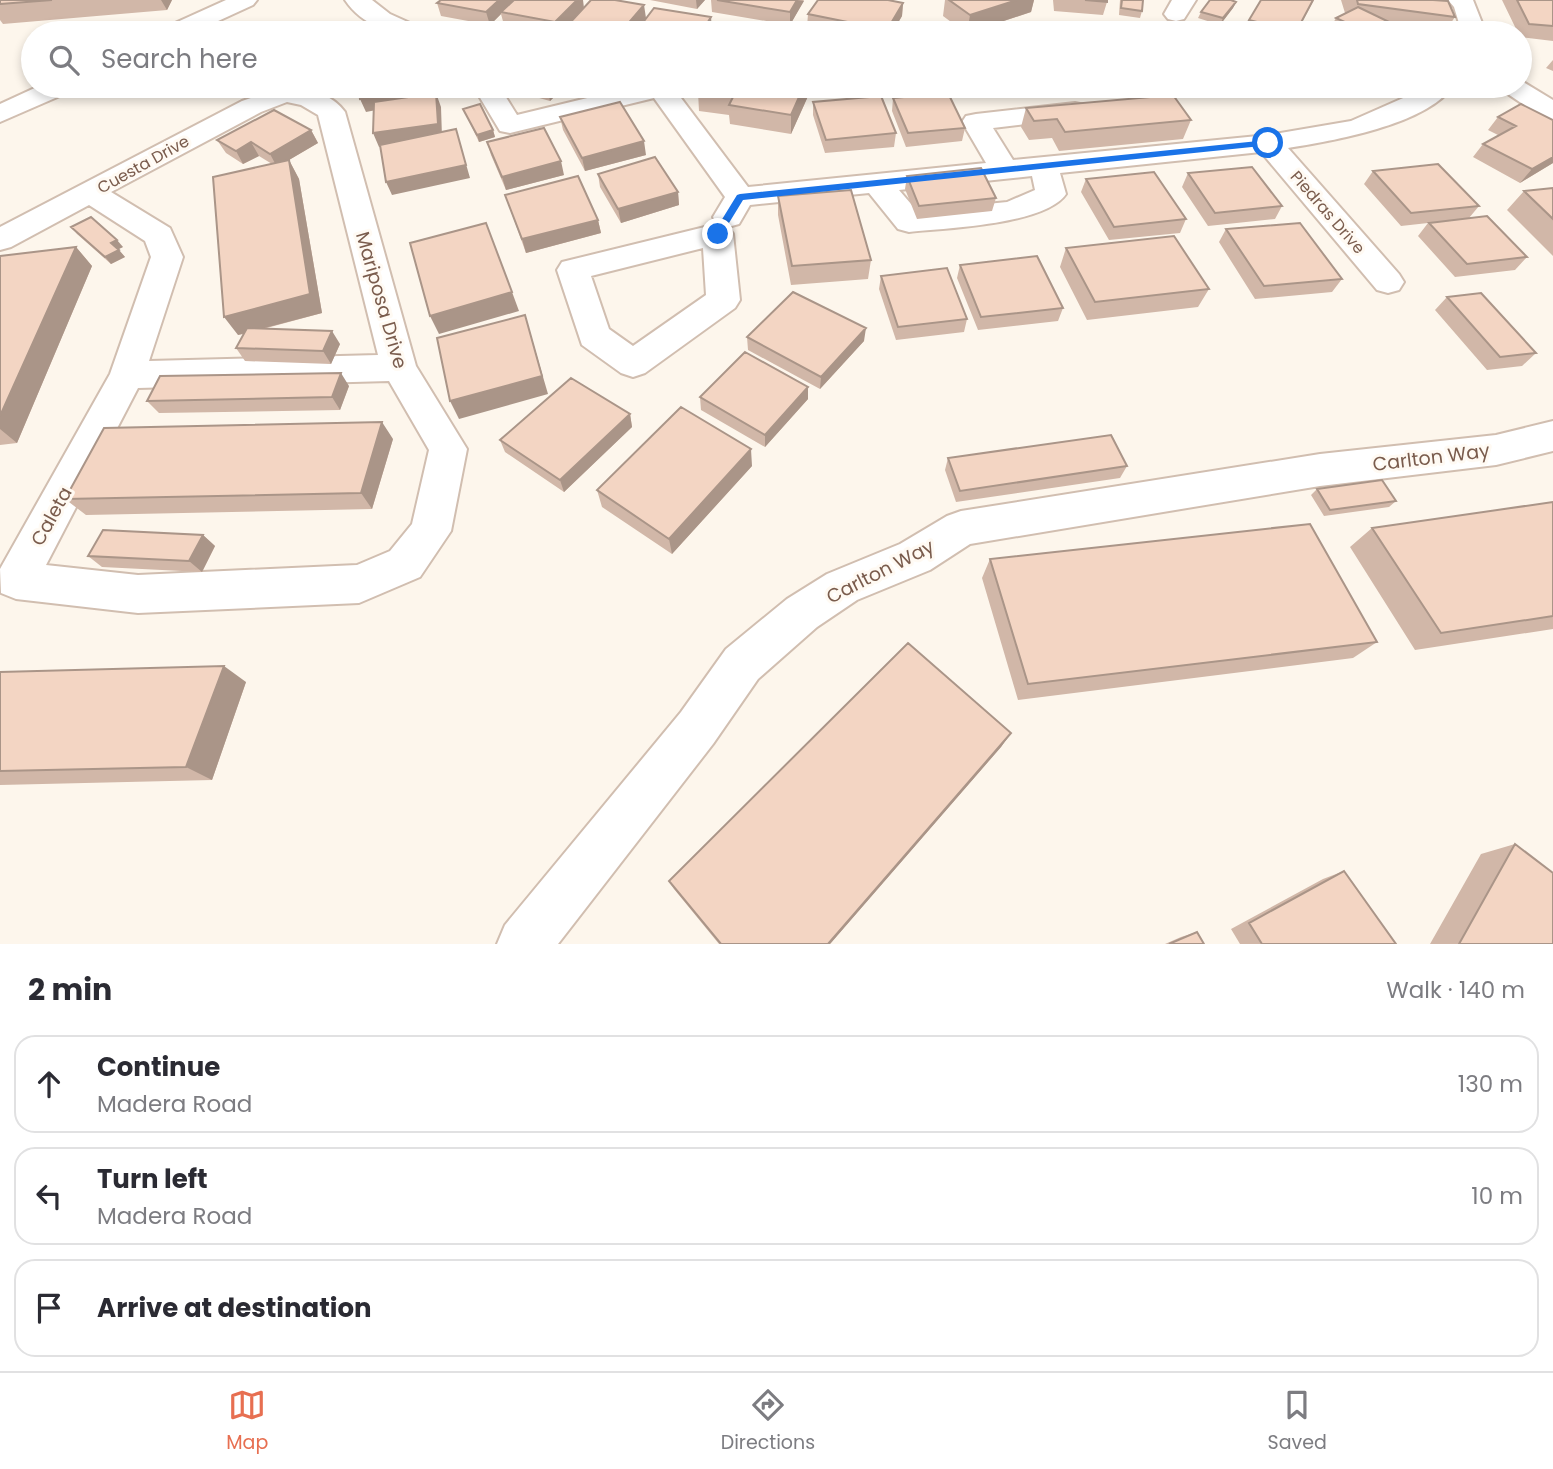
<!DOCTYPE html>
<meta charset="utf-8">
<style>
:root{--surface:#fff;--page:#f7f7f7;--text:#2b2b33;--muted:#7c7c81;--line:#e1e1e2;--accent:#e76f51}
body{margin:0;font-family:Poppins,sans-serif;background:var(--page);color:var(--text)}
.stop{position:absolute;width:21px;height:21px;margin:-16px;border:5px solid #1a73e8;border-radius:50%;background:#fff}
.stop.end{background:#1a73e8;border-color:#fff;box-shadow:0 2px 7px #0008}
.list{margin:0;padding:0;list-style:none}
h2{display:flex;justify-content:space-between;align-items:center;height:91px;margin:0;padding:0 28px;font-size:30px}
h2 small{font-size:23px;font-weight:400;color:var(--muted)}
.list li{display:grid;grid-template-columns:46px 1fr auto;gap:21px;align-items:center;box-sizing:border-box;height:98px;margin:0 14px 14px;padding:0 14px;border:2px solid var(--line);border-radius:21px}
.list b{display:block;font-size:26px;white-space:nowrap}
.list p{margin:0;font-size:23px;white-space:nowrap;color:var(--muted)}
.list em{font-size:23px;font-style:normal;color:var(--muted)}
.icon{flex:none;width:38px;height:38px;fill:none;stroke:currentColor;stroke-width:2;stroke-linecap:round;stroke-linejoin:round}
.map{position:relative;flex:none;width:1553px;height:944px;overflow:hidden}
.search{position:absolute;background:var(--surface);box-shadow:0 4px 10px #0003;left:21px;right:21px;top:21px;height:77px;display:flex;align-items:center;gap:18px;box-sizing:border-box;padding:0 24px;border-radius:38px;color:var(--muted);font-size:26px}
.sheet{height:427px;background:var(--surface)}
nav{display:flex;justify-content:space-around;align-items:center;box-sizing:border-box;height:98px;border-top:2px solid var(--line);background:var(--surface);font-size:19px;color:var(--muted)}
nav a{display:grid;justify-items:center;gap:4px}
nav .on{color:var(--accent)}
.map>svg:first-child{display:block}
</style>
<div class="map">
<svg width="1553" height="944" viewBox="0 0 1553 944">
<rect width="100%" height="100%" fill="#fdf6ec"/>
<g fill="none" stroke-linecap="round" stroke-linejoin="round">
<g stroke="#d1beb0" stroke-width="4">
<path id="minor" d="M226 0H257L253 5 192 33H161L164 28Z
M345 0H372L390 14 421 28 424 33C393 34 364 28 345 0Z
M1172 0H1196L1184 19 1176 21 1168 19 1164 14Z
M1448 0H1473L1486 33H1462L1454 7Z
M1520 80 1553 100V120L1543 118 1505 92 1501 86H1520Z
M39 86H73L69 92 0 122V104Z
M287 86C307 86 333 95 345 112L416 366 467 449 451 531 420 577 359 603 138 613 16 599 1 593 0 569 110 374 151 257 145 241 89 205 11 247 0 250V227L242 101ZM287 102 301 105 318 115 378 355 149 361 183 257 170 228 111 192 261 112ZM389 381 429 450 412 524 390 551 357 565 138 575 46 565 138 388Z
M473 86H499L517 115 637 86H672L748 187 986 163 962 122 966 116 976 114 1075 103 1085 105 1089 111 1085 117 993 128 1013 160 1268 135 1351 121 1410 95 1423 86H1453C1426 125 1332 141 1288 148L1399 274 1404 282 1399 290 1388 293 1377 290 1261 152 1060 173 1066 194C1045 225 945 228 909 232L898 229 869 193 750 205 739 224 728 227 733 234 740 300 735 308 645 373 633 377 621 373 582 345 557 270 562 262 717 224 713 217 725 197 654 98 510 133 500 131ZM1032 176 1035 190 1007 202 917 211 899 190ZM703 248 706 295 633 346 609 329 591 276Z
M1553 421V451L1496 465 1320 486 970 544 930 570 857 600 817 627 758 679 713 744 558 944H497L505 925 681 712 726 649 787 599 827 574 900 544 947 516 961 511 1320 454 1496 435Z"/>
</g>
<use href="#minor" fill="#fff" fill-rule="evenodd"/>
</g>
<path fill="#d1b7a8" d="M0 0H172L167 10 3 24 0 20Z
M650 0H705L697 9Z
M711 0H804L790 25 712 12Z
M945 0H1034L1031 12 968 33H966L943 16Z
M1053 0H1107V2L1103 15 1054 11Z
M1120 0H1143L1142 11 1140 18 1119 15Z
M1314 0 1296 33H1243L1249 20Z
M1341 0H1433L1455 17 1444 33H1428L1407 30 1328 32 1336 18 1345 13Z
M1502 0H1553V41L1520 37V33H1518Z
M1236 2 1233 8 1220 25 1198 18 1201 12Z
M437 3 584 7 646 18 633 33H567L566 27 560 33H547L504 25 501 14 490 25 441 16Z
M903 3 902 16 892 33H836L807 27 808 14Z
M1553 60V71L1546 68Z
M512 86H565L550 101 514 91Z
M701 86H809V94L791 134 730 124 729 115 699 111 698 92Z
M853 86H949L948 91 882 97 896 133 894 147 825 153 813 115V102L858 98Z
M972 86H1036L975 92Z
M1240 86H1287L1263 98Z
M893 98 965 128 962 141 906 147 892 111Z
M1026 108 1191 120 1183 139 1059 151 1052 138 1029 140 1021 127Z
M463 109 493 130 495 137 479 142 466 115Z
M560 117 646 155 585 171 563 130Z
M1498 117 1553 120V163L1520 183 1473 157 1483 144 1498 135 1488 130Z
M311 130 318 143 289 160 299 179 322 313 263 329 340 344 331 364 245 361 236 348 243 334 238 335 272 164 259 156 243 164 226 153 217 140Z
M487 142 564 175 506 190 491 155Z
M1373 171 1479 206 1469 218 1527 257 1515 270 1455 277 1418 236 1428 223 1401 226 1364 184Z
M1188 173 1282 206 1275 219 1208 226 1182 187Z
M598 174 678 192 679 205 621 223 600 187Z
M907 176 996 198 992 211 917 219 905 189Z
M1086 179 1186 219 1180 233 1109 240 1081 192Z
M1553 188V256L1507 210 1524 191Z
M505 195 598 220 601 233 526 253Z
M778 196 871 260 868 279 791 285 778 215Z
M71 227 123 247 118 249 125 257 111 264 77 234Z
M1226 229 1342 279 1332 292 1255 299 1219 242Z
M76 247 92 266 17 443 0 445V256Z
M1066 248 1209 289 1198 307 1087 320 1060 267Z
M960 265 1063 308 1058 321 978 330 957 278Z
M881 276 967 319 964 332 896 340 879 289Z
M1447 297 1536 353 1522 366 1487 370 1435 310Z
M747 337 864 341 820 389 748 350Z
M349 386 340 410 159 413 147 401Z
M808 387V399L765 447 701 410 700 397Z
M630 414 632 427 564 492 505 452 500 440Z
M393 439 372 509 86 515 65 499Z
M948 458 1127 466 1120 478 956 502 945 470Z
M752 466 672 554 602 507 597 490Z
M1317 489 1396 501 1389 507 1324 516 1311 495Z
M1553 502V629L1415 650 1350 547 1372 528Z
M203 535 215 546 202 572 102 567 88 556Z
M990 559 1377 642 1353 658 1018 700 982 578Z
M0 672 246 682 212 780 0 785Z
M1011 733 1001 747 830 944H719L674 889 669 881Z
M1515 844 1553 944H1430L1481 854Z
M1344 871 1396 944H1240L1231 929 1323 879Z
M1197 932 1204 944H1165L1181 937Z"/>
<path fill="#aa9588" d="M161 0H172L167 10Z
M499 0H516L501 12V14L490 25 486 12Z
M577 0H583L584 8 560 33H558L555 22Z
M696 0H705L697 9Z
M797 0 804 1 790 25V12Z
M1017 0H1034L1031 12 967 33 970 15Z
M1236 2 1233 8 1220 25 1223 18Z
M903 3 902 16 892 33H887V30Z
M644 5 646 18 633 33H620Z
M711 17 712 30 710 33H701Z
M426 86H429L433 99 366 112 360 99Z
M549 86H565L550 101 547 87Z
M804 86H809V94L791 134V115Z
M1270 86H1287L1263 98Z
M436 93 441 107 442 137 379 147 373 133Z
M456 129 470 178 392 195 386 182Z
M311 130 318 143 289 160 299 179 322 313 238 335 224 317 277 167 270 154Z
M493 130 495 137 479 142 477 135Z
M644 141 646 155 585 171 582 158Z
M251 142 259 156 243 164 236 151Z
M1553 157V163L1520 183 1532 169Z
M561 161 564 175 506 190 502 177Z
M678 192 679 205 621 223 618 209Z
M598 220 601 233 526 253 522 239Z
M117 240 123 247 117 250 111 243Z
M76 247 92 266 17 443 0 429V416Z
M119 250 125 257 111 264 105 257Z
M512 292 519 311 439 334 430 316Z
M525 315 548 394 459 419 450 401Z
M866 328 864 341 820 389 821 377Z
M332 331 340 344 331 364 323 351Z
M341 373 349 386 340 410 332 397Z
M808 387V399L765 447V435Z
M630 414 632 427 564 492 560 480Z
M382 422 393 439 372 509 361 493Z
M751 449 752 466 672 554 669 539Z
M203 535 215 546 202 572 189 561Z
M224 666 246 682 212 780 186 767Z
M1011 733 1001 747 830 944H828Z"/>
<path fill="#f3d5c3" stroke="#aa9588" stroke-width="2" d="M0 0H52L0 4Z
M441 0H499L486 12 437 3Z
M514 0H577L555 22 501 12Z
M591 0H615L644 5 620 33H600L566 27Z
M717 0H797L790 12Z
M818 0H888L903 3 887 30 808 14Z
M949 0H1017L970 15Z
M1085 0H1107V2Z
M1122 0H1143L1142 11 1121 8Z
M1210 0H1231L1236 2 1223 18 1201 12Z
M1261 0H1313L1296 32 1249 20Z
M1357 0H1433L1448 1 1455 17 1358 4Z
M1517 0H1553V26L1529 24Z
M1358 7 1410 32 1407 33H1326L1347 23 1336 18Z
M654 8 711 17 701 33H635Z
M732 22 806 33H725Z
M1192 24 1200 33H1110L1108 31Z
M1088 31 1089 33H1064Z
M358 86H426L360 99Z
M701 86H804L791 115 729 105 733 97 698 92Z
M436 93 438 124 373 133 374 102Z
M948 93 965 128 908 133 893 98Z
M1173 95 1191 120 1065 132 1057 119 1034 121 1026 108Z
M881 96 896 133 826 140 813 102Z
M620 102 644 141 582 158 560 117Z
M480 104 493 130 477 135 463 109Z
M1521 104 1553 120V157L1532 169 1483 144 1516 126 1498 117Z
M274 110 311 130 270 154 251 142 236 151 217 140Z
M544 128 561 161 502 177 487 142Z
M456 129 466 165 386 182 380 145Z
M655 157 678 192 618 209 598 174Z
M289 160 310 294 224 317 213 177Z
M1438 164 1479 206 1411 213 1373 171Z
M1252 167 1282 206 1215 213 1188 173Z
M981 168 996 198 919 206 907 176Z
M1154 172 1186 219 1114 227 1086 179Z
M578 176 598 220 522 239 505 195Z
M1553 188V219L1524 191Z
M851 190 871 260 792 266 778 196Z
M1487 216 1527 257 1467 264 1429 223Z
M91 217 117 240 111 243 119 250 105 257 71 227Z
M486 223 512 292 430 316 410 243Z
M1300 223 1342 279 1264 286 1226 229Z
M1174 236 1209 289 1095 302 1066 248Z
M76 247 0 416V256Z
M1037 256 1063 308 981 317 960 265Z
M947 268 967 319 898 327 881 276Z
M793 292 866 328 821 377 747 337Z
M1481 293 1536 353 1500 357 1447 297Z
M525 315 542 376 450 401 437 338Z
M247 328 332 331 323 351 236 348Z
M745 352 808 387 765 435 700 397Z
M341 373 332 397 147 401 160 376Z
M571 378 630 414 560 480 500 440Z
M681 407 751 449 669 539 597 490Z
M382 422 361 493 65 499 104 428Z
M1111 435 1127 466 960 491 948 458Z
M1382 480 1396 501 1330 510 1317 489Z
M1553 502V616L1441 633 1372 528Z
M1310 524 1377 642 1028 684 990 559Z
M103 530 203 535 189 561 88 556Z
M908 643 1011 733 828 944H721L669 881Z
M224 666 186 767 0 771V672Z
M1515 844 1553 873V944H1459Z
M1344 871 1396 944H1262L1249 923Z
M1197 932 1204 944H1169Z"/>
<path fill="#1a73e8" d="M1268 140 1271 145 743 200 721 236 713 234 737 195 740 194Z"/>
<g text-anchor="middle" stroke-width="6" stroke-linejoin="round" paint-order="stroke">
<g font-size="16" fill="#7a5c4d" stroke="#fffaf3">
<text transform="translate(143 164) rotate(-29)" y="6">Cuesta Drive</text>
<text transform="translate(1328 212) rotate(49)" y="6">Piedras Drive</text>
</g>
<g font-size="19" fill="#7a5c4d" stroke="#fffaf3">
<text transform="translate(382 300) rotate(74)" y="7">Mariposa Drive</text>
<text transform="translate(1431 457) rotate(-7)" y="7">Carlton Way</text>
<text transform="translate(51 516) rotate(-61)" y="7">Caleta</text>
<text transform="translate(880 571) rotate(-27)" y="7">Carlton Way</text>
</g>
</g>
</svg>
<div class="stop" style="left:1268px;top:143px"></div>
<div class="stop end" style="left:718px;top:234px"></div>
<div class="search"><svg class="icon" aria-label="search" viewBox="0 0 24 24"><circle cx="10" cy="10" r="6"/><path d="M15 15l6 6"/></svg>Search here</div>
</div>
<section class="sheet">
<h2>2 min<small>Walk · 140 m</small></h2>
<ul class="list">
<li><svg class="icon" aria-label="ahead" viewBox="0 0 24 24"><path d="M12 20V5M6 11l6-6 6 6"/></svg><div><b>Continue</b><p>Madera Road</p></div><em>130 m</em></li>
<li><svg class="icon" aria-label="left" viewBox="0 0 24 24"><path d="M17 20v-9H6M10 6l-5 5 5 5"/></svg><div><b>Turn left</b><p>Madera Road</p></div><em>10 m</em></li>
<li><svg class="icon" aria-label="arrive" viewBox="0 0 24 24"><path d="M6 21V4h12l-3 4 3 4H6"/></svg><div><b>Arrive at destination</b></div></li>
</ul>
</section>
<nav>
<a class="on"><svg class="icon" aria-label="map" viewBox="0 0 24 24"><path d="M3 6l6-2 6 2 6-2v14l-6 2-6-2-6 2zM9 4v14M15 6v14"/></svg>Map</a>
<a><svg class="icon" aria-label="directions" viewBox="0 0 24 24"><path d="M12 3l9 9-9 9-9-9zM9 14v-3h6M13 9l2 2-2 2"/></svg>Directions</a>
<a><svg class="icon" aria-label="saved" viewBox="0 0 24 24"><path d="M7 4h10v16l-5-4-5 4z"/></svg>Saved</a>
</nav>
